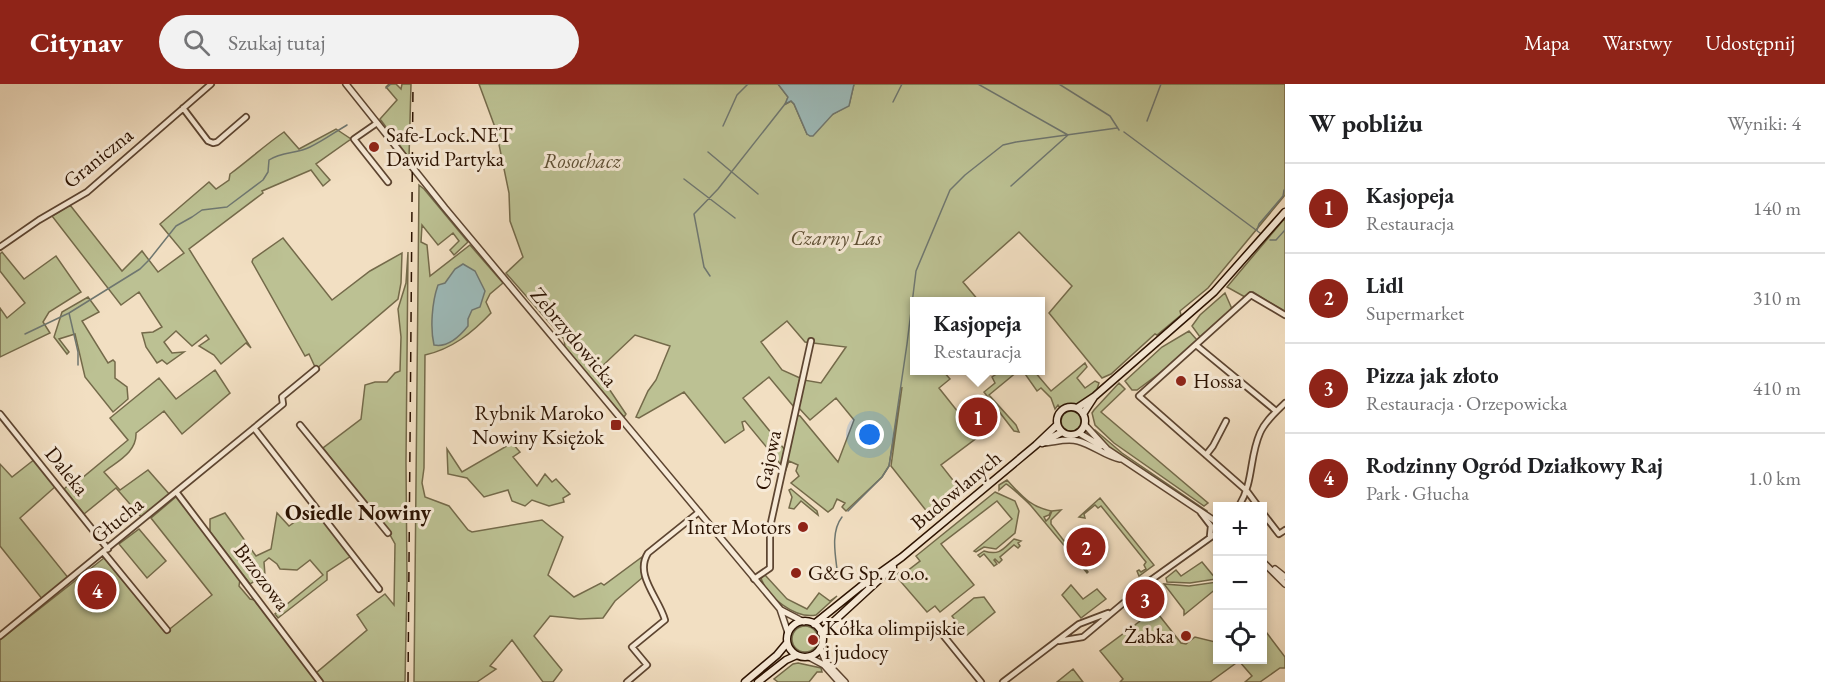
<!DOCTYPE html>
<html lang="pl">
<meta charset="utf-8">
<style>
:root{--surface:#fff;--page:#f2f2f2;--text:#202124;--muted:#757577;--line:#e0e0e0;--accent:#8f2418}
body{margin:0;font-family:"EB Garamond",serif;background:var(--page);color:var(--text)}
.controls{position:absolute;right:18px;bottom:18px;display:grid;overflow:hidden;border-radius:0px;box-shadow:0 3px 9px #0003}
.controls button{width:54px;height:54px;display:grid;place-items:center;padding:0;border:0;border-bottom:2px solid var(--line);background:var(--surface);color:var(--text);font:30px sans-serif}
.you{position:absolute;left:870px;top:351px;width:21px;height:21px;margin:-15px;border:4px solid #fff;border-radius:50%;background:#1a73e8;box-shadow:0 0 0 9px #1a73e833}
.badge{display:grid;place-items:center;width:39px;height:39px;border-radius:50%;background:var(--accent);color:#fff;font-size:20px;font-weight:700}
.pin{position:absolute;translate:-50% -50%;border:3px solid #fff;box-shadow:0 2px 6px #0006}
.popup{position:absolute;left:910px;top:213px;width:135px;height:78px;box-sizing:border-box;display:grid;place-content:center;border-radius:0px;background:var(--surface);filter:drop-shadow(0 2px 4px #0005);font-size:20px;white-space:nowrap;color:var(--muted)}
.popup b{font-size:22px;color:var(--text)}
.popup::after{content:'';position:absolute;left:50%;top:100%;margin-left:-12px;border:12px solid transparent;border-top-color:var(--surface)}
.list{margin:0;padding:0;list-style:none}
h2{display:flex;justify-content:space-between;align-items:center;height:78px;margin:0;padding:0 24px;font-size:26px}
h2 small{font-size:20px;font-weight:400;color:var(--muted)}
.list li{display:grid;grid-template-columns:39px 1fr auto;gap:18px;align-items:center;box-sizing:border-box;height:90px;padding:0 24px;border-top:2px solid var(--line)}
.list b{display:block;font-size:22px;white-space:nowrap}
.list p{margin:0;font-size:20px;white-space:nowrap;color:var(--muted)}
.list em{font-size:20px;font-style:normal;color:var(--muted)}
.icon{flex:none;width:33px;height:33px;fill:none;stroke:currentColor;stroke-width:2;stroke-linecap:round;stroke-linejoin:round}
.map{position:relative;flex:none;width:1285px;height:598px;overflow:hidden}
header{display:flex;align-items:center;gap:36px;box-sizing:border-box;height:84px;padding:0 30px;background:var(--accent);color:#fff}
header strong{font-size:28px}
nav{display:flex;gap:33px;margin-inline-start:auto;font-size:21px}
.search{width:420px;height:54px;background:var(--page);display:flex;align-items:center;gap:15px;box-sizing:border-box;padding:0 21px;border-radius:33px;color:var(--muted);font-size:22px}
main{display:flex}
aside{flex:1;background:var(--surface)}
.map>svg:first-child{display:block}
</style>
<header>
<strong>Citynav</strong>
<div class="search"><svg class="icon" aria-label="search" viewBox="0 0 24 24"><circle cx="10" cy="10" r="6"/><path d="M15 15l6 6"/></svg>Szukaj tutaj</div>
<nav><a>Mapa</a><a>Warstwy</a><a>Udostępnij</a></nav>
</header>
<main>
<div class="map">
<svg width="1285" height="598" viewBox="0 0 1285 598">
<rect width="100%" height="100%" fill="#f2dfc2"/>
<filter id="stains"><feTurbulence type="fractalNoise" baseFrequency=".00333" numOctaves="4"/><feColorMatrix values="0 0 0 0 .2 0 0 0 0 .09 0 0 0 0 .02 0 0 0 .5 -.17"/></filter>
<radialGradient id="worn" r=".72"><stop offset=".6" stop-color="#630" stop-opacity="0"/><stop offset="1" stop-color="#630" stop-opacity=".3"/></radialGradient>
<path fill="#bcc193" stroke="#746a4a" stroke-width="1.5" d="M389 0H396L401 5 402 0H411L409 74 380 35 397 16 386 3Z
M479 0H778L788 13 786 20 791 17 794 20 807 50 833 30 849 21 854 0H1285V111L1208 204 1180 227 1181 231 1157 251 1155 250 1111 290 1102 294 1049 229 1072 202 1019 148 963 198 979 217 915 218V286L943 287 950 295 939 304 978 353 941 381 963 409 932 434 891 382 902 303 889 382 882 393 846 427 842 423 845 419 837 415 833 424 828 428 791 399 799 392 796 387 798 381 789 377 783 394 782 393 797 331 800 332 838 378 854 336 836 314 810 336 798 323 804 296 821 299 846 263 805 258 787 237 761 258 782 286 800 294 794 323 769 293 743 314 785 366 782 382 745 337 742 338 744 346 725 359 684 308 639 334 636 333 648 307 656 296 670 262 635 251 597 287 626 330 624 333 565 263 564 255 506 189 523 173 510 137 509 109 496 46Z
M336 45 351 55 316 80 330 96 323 102 311 86 262 107 263 109 189 165 251 264 246 259 221 280 214 271 199 262 209 255 206 251 192 262 176 247 164 258 172 269 184 268 167 280 162 276 157 279 146 263 142 249 153 248 162 243 139 208 121 221 52 132 70 121 122 187 142 167 158 188 184 169 160 140 209 98 216 105 229 96 230 90C249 76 265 61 284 48L299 65Z
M419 101 424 105 468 158 454 171 450 166 459 157 453 149 438 161 422 141 421 158 427 161 430 192 470 161 503 199 490 210 486 218 491 229C472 249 452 265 425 271L424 384 422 399 425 413 449 422 468 446 472 448 542 436 563 453 548 491 574 513 601 499 604 501 642 473V494L615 517 603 534 580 535 550 532 534 552 562 586 553 598H543L512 556 490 582 496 585 477 598H414Z
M1285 134V228L1253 208H1250L1245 213 1227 203Z
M283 154 332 216 370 187 402 169 401 199 398 215 316 285 309 270 305 272 252 178 253 175Z
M2 168 24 195 56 172 81 208 49 228 43 238 50 249 0 273V224L7 234 25 219 0 187V170Z
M408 168 406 378 407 497 405 598H322L316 589 367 546 357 531 385 510 394 521 395 460 390 451 323 364 361 335 365 301 375 298H387L395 289 400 287 401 253 398 225 406 199Z
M1225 209 1232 225 1200 253 1192 242 1200 231Z
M88 213 99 228 82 237 108 279 113 276 115 278V294L127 303 128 315 113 328 85 293 75 250 59 255 69 268 67 270 54 253 62 228Z
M1189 247 1197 256 1176 277 1137 306H1132L1125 297 1162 263Z
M1085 279 1087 283 1077 294 1085 304 1095 297 1099 299 1097 305 1101 302 1081 320 1060 324 1058 321 1055 325 1051 314 1041 304 1037 307 1023 287H1034L1051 307Z
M215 286 230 309 182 350 164 327 136 349C137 368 118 377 104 388L120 406 148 386 170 411 142 434 116 404 84 430 64 405 79 392 82 394 128 356 110 334 159 294 176 315Z
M997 287H1018L989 311 1016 341 1019 348 1014 347 984 308 995 299 992 293 998 289Z
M1119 299 1125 305 1101 328 1208 419 1204 422 1114 359 1095 341 1092 329 1094 326Z
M1061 337a10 10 0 1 1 20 0a10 10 0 1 1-20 0Z
M1095 346 1122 369 1207 427V429L1107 362 1092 349Z
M512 359 520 368 513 373 537 402 545 390 552 398 556 395 570 410 563 414 564 418 549 422 532 416 525 422 512 417 508 406 484 413 467 394 448 390 447 365 462 388Z
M35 375 56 402 20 434 70 496 43 516 0 462V380L12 393Z
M1007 396C1022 412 1029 422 1051 427L1049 431 1044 433 1046 437 1049 434 1052 427 1061 426 1051 436V440L1088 488 1087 489 1032 423C1029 419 1009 401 1006 400L999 406V401Z
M791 405 817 427 818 431 801 417 794 425 789 424 792 413 789 406Z
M995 408 1015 417 1019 427 1015 449 996 465 984 463 976 468 974 467 1012 435 997 417 941 460 974 501 940 528 935 522 927 528 895 491 898 489 907 487 920 477 916 472Z
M177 412 240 495 239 502 250 515 255 516 318 598H0V556L104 474 166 548 212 511 151 434Z
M1100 414 1154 481 1139 492 1137 487 1139 486 1141 488 1146 485 1144 481 1146 478 1101 422 1098 424 1095 421 1084 430 1085 434 1079 433Z
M314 424 351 472 327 488V496L278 534 275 530 323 491 310 476 297 486 280 485 277 480 269 474 264 478 265 491 250 500 210 448V435L225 429 256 472 271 465 277 429 289 442Z
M139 445 166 477 147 494 119 460Z
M1014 455 1021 457 1018 459 1020 462 1018 464 1014 461 1000 473 1002 476 999 479 995 475 994 476 997 480 994 482 984 470 980 473 978 471 984 467C1000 472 1003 465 1014 455Z
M1202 478 1216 495 1190 499 1167 498 1166 494 1176 486 1181 492Z
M765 491 787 515 807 525 819 509 830 517 837 512 816 531C795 535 767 513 761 494Z
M1217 498V504L1184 531V526L1164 500 1189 502Z
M1071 501 1083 515 1097 505 1106 515 1081 534 1062 511Z
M984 513 995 528 967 551 952 532 974 514Z
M1155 526 1181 559 1186 560 1195 553 1215 558 1217 556 1218 576H1262L1263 544 1285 573V584H1280L1260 598H1245L1252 592 1239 577 1210 598H1120L1123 595 1100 567Z
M792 555a13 13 0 1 1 26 0a13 13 0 1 1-26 0Z
M798 579 821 584 822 588H817L809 598H778L774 595 793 580Z
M1073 585 1083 598H1057Z"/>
<path fill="#9dbbba" stroke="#6f7770" stroke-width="1.5" d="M778 0H854L849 22 833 30 813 52H810L807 50 794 20 791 17 785 20 788 13Z
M463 180 475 187 485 207 480 223 472 226 468 235V242C460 252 448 264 434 261 430 244 432 218 438 201L445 199 455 185Z"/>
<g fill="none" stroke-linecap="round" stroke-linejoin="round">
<path stroke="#6f7770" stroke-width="1.5" d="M978 0 1068 51 1011 102
M1059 0 1110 32 1119 46
M386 4 391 0
M893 18 902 0
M1147 37 1161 0
M723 42 737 11 748 0
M1124 48 1260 149
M708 68 758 110
M684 95 735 134
M1257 146 1259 140 1283 112 1284 106
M1270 156H1276L1285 146
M710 192 704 183 694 130 718 105 785 20
M69 229 78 268V281
M25 250 69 229 140 185 149 176 176 142 192 133 202 126 227 123 263 96 268 88 269 76C282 67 297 70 310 63 323 57 335 48 347 41
M848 427 882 393 889 382 907 260 916 187 950 106 965 91 1003 61 1016 58 1117 44
M837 485C835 469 831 447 842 433"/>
<g stroke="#5d4531" stroke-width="8">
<path id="minor" d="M183 24 208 57 213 59 217 58 246 33
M377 39 354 55 388 98
M0 163 39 136 87 108 211 0
M1196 261 1276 327
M0 330 108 465
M300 341 388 449
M254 344 379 505
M1206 371 1213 362 1226 337
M177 409 320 598
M1239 422C1254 397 1249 374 1260 349 1265 337 1276 328 1285 319
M1258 422 1247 407 1139 312 1251 211 1285 231
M1262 428 1279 450 1285 446
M1201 429 1211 442 1210 452
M104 469 167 546
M754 495 770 484V443L811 257
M943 551 981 598
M0 552 254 344 283 320 282 313 316 285
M1059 557 1083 553 1151 496 1218 448
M627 598 647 581 632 563 665 536C659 514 634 491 648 469L699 428
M1003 598 1079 540 1108 529"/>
</g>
<g stroke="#5d4531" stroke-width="8">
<path id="tertiary" d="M346 0 445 124 780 525 788 549
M1085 341 1107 365 1218 439
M1079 349 1101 362
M1043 359C1056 358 1066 354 1078 357 1093 361 1105 372 1120 375
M1262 477 1285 500
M1275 485 1285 493
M781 526 804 538
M820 564 826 578 845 598
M809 573 824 581 839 598"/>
</g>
<g stroke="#2b1201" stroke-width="9">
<path id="secondary" d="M1057 337a14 14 0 1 1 28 0a14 14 0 1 1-28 0Z
M1077 324 1095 312 1214 208 1285 128
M1083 330 1094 313
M1042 359 1062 348
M787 555a18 18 0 1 1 36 0a18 18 0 1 1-36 0Z
M814 540 860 503 902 473 1036 361 1057 341
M821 549 893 483
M745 598 777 571 787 559
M758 598 786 576 797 571"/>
</g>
<use href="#minor" stroke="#f7ead7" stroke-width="4.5"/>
<use href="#tertiary" stroke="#f7ead7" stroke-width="5"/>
<use href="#secondary" stroke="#f7ead7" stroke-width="6"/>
<path stroke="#2b1201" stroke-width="1.5" stroke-dasharray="10 10" stroke-linecap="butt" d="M408 598 413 0"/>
</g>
<g fill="#8f2418" stroke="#f7ead7" stroke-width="2">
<circle cx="374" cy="63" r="6"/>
<circle cx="1181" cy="297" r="6"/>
<rect x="610" y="335" width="12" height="12" rx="3"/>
<circle cx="803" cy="443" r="6"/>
<circle cx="796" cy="489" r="6"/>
<circle cx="1186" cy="552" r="6"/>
<circle cx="813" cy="556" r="6"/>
</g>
<g text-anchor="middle" stroke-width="6" stroke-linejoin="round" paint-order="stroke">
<g font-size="21" fill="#2b1201" stroke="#f7ead7" text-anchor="start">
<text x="386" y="58">Safe-Lock.NET<tspan x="386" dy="24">Dawid Partyka</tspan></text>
<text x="1193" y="304">Hossa</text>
<text x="604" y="336" text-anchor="end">Rybnik Maroko<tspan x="604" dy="24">Nowiny Księżok</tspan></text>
<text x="791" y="450" text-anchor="end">Inter Motors</text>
<text x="808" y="496">G&amp;G Sp. z o.o.</text>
<text x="825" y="551">Kółka olimpijskie<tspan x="825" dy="24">i judocy</tspan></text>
<text x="1174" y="559" text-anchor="end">Żabka</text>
</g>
<g font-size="21" fill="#2b1201" stroke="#f7ead7">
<text transform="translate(98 74) rotate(-39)" y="7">Graniczna</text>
<text transform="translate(574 253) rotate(50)" y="7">Zebrzydowicka</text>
<text transform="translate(768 376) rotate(-78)" y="7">Gajowa</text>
<text transform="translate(67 387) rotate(51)" y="7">Daleka</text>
<text transform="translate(956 406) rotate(-40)" y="7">Budowlanych</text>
<text transform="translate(117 436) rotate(-39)" y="7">Głucha</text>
<text transform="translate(262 493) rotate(53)" y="7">Brzozowa</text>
</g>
<g font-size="21" font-style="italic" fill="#5e4f34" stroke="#f7ead7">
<text x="582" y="84">Rosochacz</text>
<text x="836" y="161">Czarny Las</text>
</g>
<g font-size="22" font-weight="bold" fill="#2b1201" stroke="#f7ead7">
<text x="358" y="436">Osiedle Nowiny</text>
</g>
</g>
<rect width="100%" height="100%" filter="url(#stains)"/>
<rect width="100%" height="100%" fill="url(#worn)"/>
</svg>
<div class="controls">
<button>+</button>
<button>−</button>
<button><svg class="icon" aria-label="locate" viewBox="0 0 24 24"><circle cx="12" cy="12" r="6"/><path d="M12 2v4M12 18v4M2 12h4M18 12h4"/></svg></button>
</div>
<div class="you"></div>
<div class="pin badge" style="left:978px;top:333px">1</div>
<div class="popup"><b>Kasjopeja</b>Restauracja</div>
<div class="pin badge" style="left:1086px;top:463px">2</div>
<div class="pin badge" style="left:1145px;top:515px">3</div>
<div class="pin badge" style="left:97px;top:506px">4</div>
</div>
<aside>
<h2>W pobliżu<small>Wyniki: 4</small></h2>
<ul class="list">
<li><span class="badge">1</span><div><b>Kasjopeja</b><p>Restauracja</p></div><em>140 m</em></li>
<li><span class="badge">2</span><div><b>Lidl</b><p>Supermarket</p></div><em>310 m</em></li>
<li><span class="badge">3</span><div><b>Pizza jak złoto</b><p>Restauracja · Orzepowicka</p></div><em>410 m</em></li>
<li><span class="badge">4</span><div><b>Rodzinny Ogród Działkowy Raj</b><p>Park · Głucha</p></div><em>1.0 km</em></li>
</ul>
</aside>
</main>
